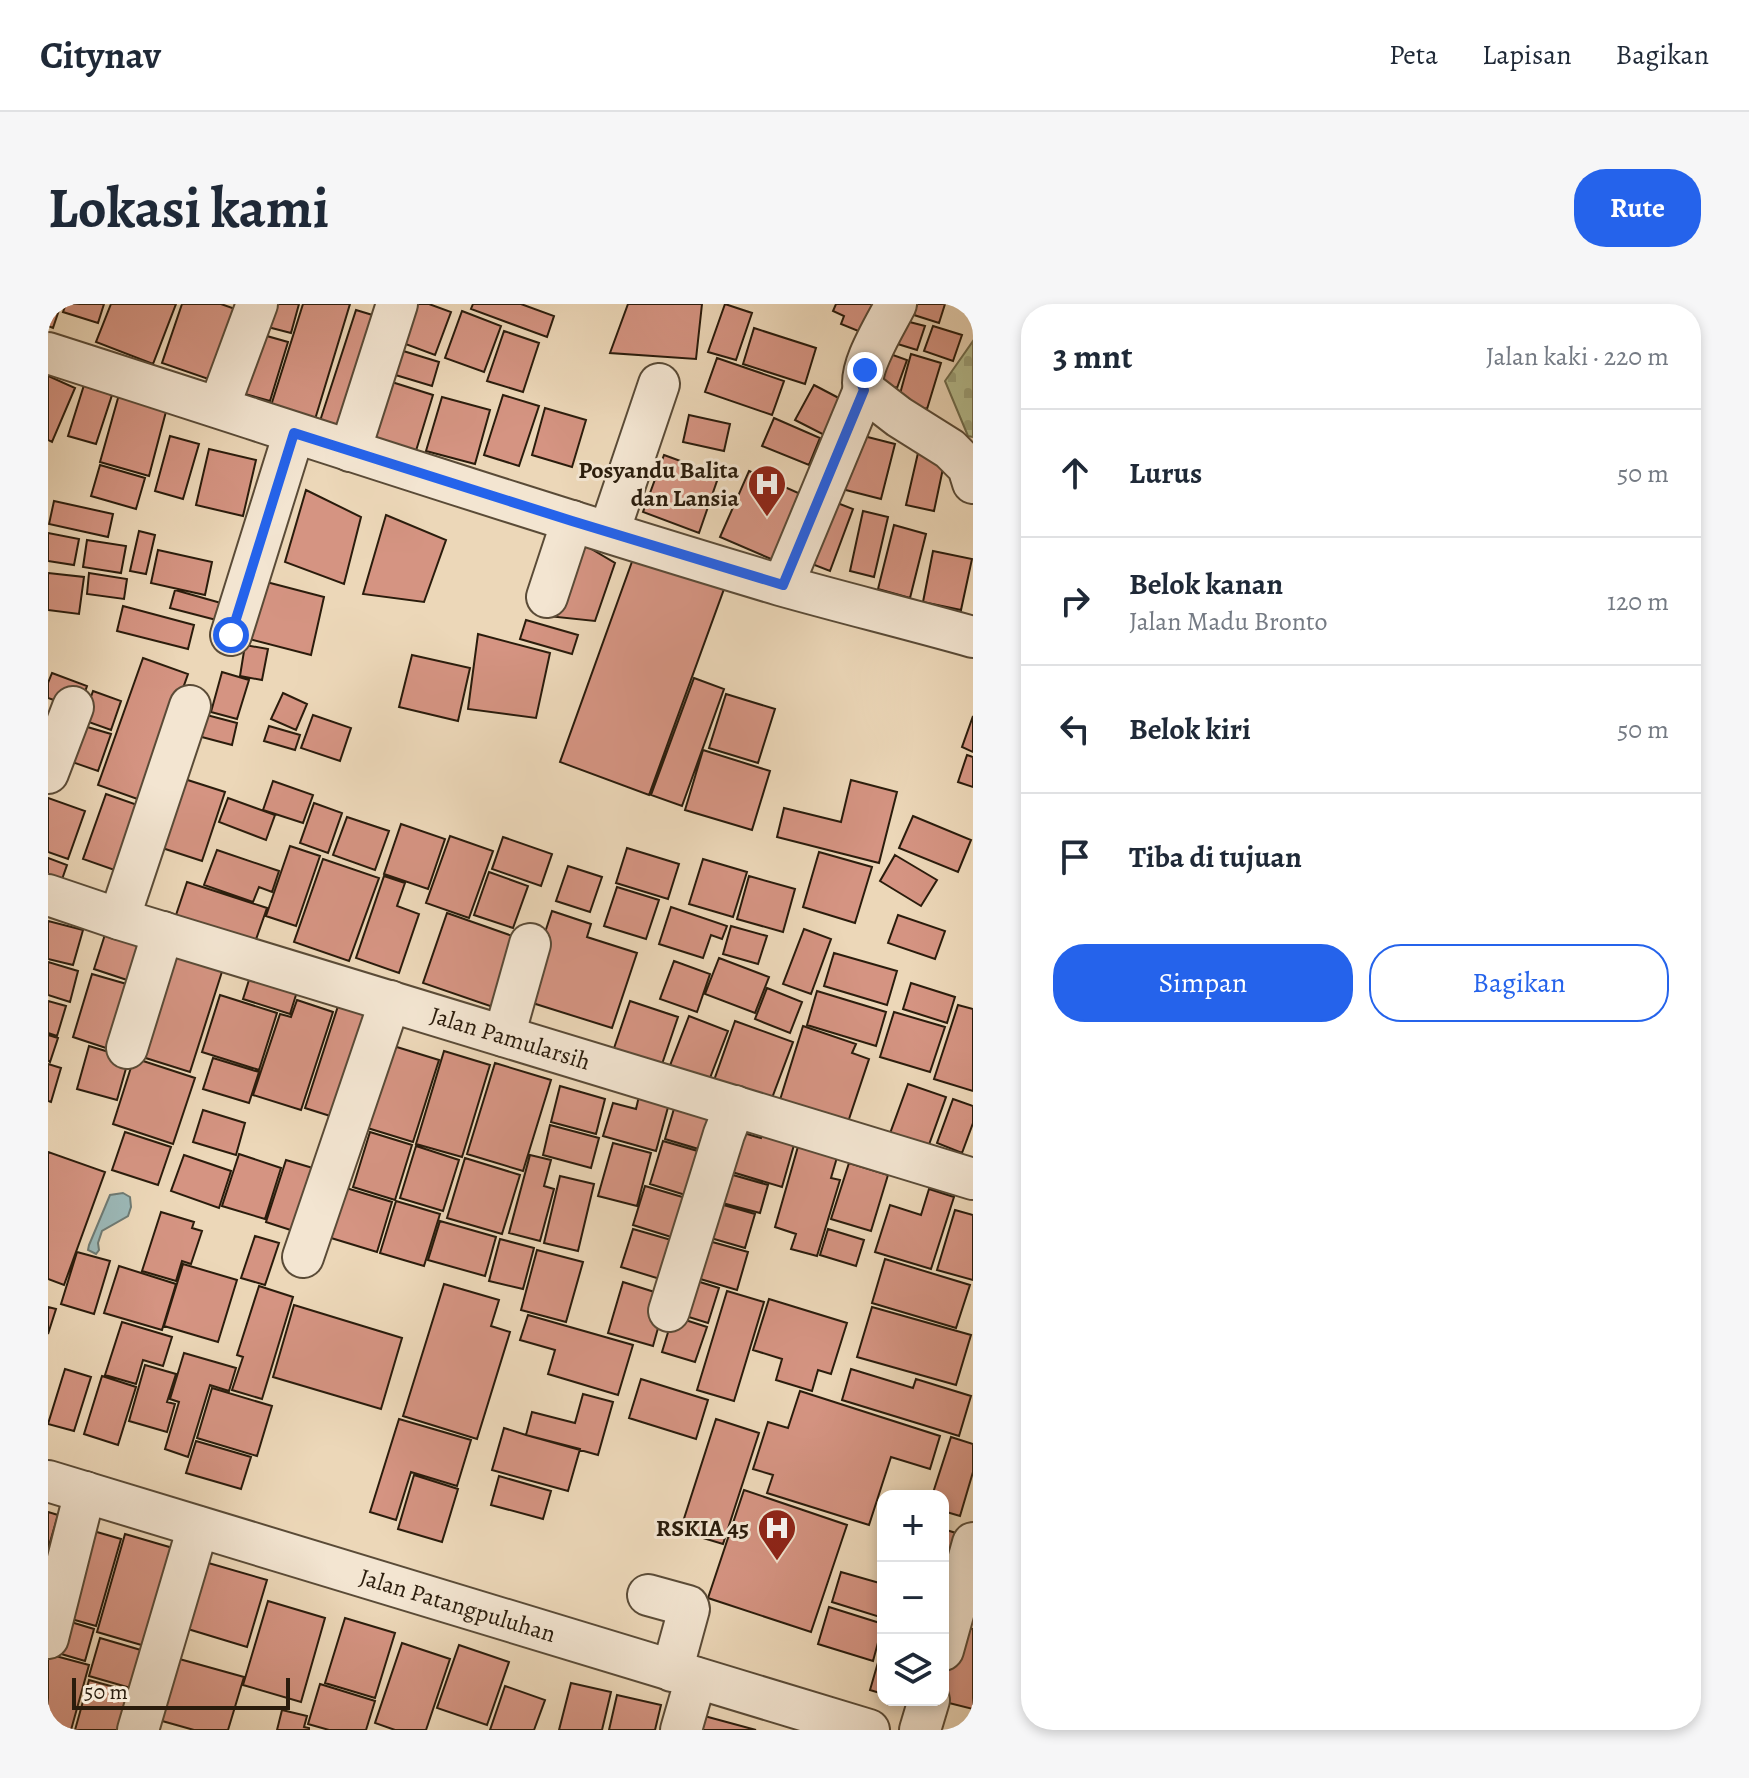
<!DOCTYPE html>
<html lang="id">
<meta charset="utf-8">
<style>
:root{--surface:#fff;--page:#f6f6f7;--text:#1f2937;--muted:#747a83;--line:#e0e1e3;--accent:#2563eb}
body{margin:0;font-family:Alegreya,serif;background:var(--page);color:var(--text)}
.controls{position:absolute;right:24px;bottom:24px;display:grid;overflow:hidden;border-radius:16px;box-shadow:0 4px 12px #0003}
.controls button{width:72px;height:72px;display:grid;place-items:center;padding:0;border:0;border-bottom:2px solid var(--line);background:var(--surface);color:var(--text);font:40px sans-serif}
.scale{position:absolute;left:24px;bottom:20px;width:218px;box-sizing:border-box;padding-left:8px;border:4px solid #2a1c0c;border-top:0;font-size:22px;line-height:28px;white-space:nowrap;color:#2a1c0c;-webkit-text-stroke:6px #f3e5d1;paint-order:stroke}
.stop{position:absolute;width:24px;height:24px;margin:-18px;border:6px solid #2563eb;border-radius:50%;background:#fff}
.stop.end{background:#2563eb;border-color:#fff;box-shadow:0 2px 8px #0008}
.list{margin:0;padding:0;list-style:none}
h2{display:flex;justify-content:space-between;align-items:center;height:104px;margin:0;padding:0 32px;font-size:34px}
h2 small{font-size:26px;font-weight:400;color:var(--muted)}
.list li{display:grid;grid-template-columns:52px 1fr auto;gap:24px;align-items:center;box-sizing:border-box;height:128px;padding:0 32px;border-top:2px solid var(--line)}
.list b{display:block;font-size:30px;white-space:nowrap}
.list p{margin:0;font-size:26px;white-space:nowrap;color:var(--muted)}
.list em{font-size:26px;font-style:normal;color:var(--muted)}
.actions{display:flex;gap:16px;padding:24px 32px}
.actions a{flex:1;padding:18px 0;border:2px solid var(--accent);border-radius:32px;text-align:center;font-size:28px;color:var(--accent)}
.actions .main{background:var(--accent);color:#fff}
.icon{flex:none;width:44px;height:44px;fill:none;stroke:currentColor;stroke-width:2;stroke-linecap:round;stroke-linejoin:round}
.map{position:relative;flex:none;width:925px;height:1426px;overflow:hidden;border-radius:32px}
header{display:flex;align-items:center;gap:48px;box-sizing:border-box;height:112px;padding:0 40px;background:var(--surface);border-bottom:2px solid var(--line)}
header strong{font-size:38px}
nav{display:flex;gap:44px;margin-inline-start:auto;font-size:28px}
.intro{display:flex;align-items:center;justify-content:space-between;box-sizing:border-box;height:192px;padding:0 48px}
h1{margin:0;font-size:56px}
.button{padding:20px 36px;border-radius:32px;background:var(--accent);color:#fff;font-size:28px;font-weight:700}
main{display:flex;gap:48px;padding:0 48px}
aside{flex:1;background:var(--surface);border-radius:32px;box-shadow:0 4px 12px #0003}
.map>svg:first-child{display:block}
</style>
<header>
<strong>Citynav</strong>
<nav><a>Peta</a><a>Lapisan</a><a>Bagikan</a></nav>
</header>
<div class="intro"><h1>Lokasi kami</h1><a class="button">Rute</a></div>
<main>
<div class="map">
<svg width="925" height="1426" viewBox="0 0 925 1426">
<defs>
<pattern id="cemetery-stones" width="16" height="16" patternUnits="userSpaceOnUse" patternTransform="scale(2)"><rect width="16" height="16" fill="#b6be90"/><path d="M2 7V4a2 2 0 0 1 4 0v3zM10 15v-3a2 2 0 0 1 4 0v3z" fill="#9da37b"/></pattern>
</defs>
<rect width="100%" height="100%" fill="#ecd7b8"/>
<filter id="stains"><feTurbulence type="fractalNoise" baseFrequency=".0025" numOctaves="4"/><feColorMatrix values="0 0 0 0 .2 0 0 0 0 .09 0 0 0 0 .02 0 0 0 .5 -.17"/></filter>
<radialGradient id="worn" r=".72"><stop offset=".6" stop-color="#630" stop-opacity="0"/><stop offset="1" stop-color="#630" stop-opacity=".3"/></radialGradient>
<path fill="url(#cemetery-stones)" stroke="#706d4e" stroke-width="2" d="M925 37V133L920 132 897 77Z"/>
<path fill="#9bb8b7" stroke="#6e7a73" stroke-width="2" d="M75 889 82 893 83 903 80 912 54 927 50 939 51 946 48 950 40 946 41 941 62 891Z"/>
<path fill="#d59482" stroke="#2a1c0c" stroke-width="2" d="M0 0H13L5 24 0 22Z
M18 0H56L50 19 15 8Z
M63 0H128L105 60 48 38Z
M134 0H173L193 7 169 78 114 59Z
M217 0H251L243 29 212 21Z
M255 0H302L265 122 221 108Z
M357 0H381L403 8 387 51 344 35Z
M425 0H473L506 12 499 33 423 5Z
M580 0H654L648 55 562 49Z
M677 0 704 9 688 56 660 48Z
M788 0H839L825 33 793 20 796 12 785 7Z
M869 0H897L891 19 866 11Z
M308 6 341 16 305 127 272 117Z
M414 7 453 22 436 68 397 54Z
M846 14 877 22 869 46 840 37Z
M885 22 914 31 905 57 876 47Z
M706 24 768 44 757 80 695 60Z
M201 27 240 38 222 97 183 86Z
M456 27 491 39 475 88 439 77Z
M339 42 391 58 384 82 331 66Z
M831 46 859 56 849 84 822 75Z
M863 50 893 59 879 105 850 97Z
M669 54 736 77 724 111 657 88Z
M0 72 27 84 4 138 0 136Z
M331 74 385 91 367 150 313 134Z
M36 81 64 91 48 140 20 132Z
M766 81 806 102 788 137 747 116Z
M72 87 120 100 101 172 52 158Z
M455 91 491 102 471 162 436 151Z
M394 93 442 106 427 160 378 147Z
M497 104 538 116 524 163 484 151Z
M641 111 682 120 676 147 635 138Z
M726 114 772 134 761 161 714 142Z
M800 128 847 140 833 195 786 183Z
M122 132 151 140 135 195 107 187Z
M161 145 208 156 195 212 148 201Z
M870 149 897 155 886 207 858 201Z
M616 151 671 171 651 229 595 208Z
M52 161 97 174 88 205 43 192Z
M701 167 766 196 737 261 672 233Z
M258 186 313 213 296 280 237 258Z
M774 193 805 205 782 267 751 255Z
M6 197 65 210 60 233 1 220Z
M815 207 840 213 826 273 802 267Z
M338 211 398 236 376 298 315 290Z
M846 221 878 230 862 294 830 285Z
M91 227 107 231 98 270 82 267Z
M0 229 31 235 26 261 0 257Z
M523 233 567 259 547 317 499 312Z
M39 236 78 242 73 269 35 263Z
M590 241 680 274 601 491 512 458Z
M110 246 164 258 157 291 103 279Z
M885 247 924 255 913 306 875 298Z
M0 269 36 273 31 310 0 306Z
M41 269 79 275 76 295 39 290Z
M207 275 276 293 263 351 197 334Z
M127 286 180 301 176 318 122 304Z
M75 302 146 321 140 345 69 327Z
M478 316 530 331 524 350 472 335Z
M430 330 502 349 488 414 420 405Z
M197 341 220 345 214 376 192 372Z
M364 351 422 364 410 417 351 403Z
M95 354 140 370 95 497 50 481Z
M174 368 201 376 189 415 163 408Z
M4 369 39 382 31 405 0 394V379Z
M646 374 676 385 634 502 603 491Z
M45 387 73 397 63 426 35 416Z
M235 389 259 400 248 426 223 415Z
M678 390 727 405 710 459 661 444Z
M155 410 189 419 184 441 150 432Z
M265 411 303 424 292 457 253 444Z
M925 412V448L914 443Z
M36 422 63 430 50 467 24 458Z
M221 422 252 431 247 446 216 437Z
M655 446 722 467 704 526 637 506Z
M919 451 925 453V483L910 478Z
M124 471 177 488 154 557 102 540Z
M803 476 849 488 831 559 729 533 736 504 793 518Z
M225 477 265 491 255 519 215 506Z
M58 490 98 504 75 569 35 555Z
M0 494 37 507 20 555 0 548Z
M180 494 227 511 218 536 171 518Z
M266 499 294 509 280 549 252 539Z
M865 512 923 536 910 568 851 544Z
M299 513 341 527 327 566 285 551Z
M353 520 397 535 380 585 336 570Z
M402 532 445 547 421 614 378 599Z
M455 533 504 550 493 582 444 565Z
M242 542 272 552 248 622 218 612Z
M579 544 631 560 620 595 568 579Z
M169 546 231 567 224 588 211 583 205 598 156 581Z
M771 548 824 563 807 619 755 603Z
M847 551 889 576 873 602 832 577Z
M0 554 19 561 12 581 0 577Z
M275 555 331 574 301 657 246 638Z
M655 555 699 568 685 613 641 600Z
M520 562 554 573 542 608 508 597Z
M441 568 480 582 465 624 426 611Z
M336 572 357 579 349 602 371 610 351 669 308 654Z
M701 572 747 585 735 628 689 615Z
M139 578 219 604 205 644 126 617Z
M569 583 611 596 598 635 556 622Z
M623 603 679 622 674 635 663 631 655 654 611 640Z
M504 607 543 620 539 633 589 649 564 724 475 696Z
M399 609 470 634 445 703 375 679Z
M850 611 897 627 887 655 840 639Z
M0 617 35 626 25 661 0 655Z
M60 621 107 637 91 680 46 665Z
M683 622 719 632 710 660 675 650Z
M756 625 783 635 763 690 735 680Z
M129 636 179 652 142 768 85 750Z
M786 649 849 667 839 701 776 682Z
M671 654 721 673 707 709 657 690Z
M626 657 662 670 649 708 612 695Z
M0 658 30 667 22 698 0 691Z
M206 660 253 675 242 710 195 695Z
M44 670 89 683 67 747 25 733Z
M863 679 907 693 899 719 855 705Z
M719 684 754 698 742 729 707 715Z
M769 687 838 708 828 742 759 721Z
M172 691 229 709 211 766 154 748Z
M249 696 285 708 253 806 205 791 232 710 243 713Z
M0 697 18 702 9 732 0 729Z
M582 697 630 713 611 769 563 753Z
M291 699 332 712 298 817 257 804Z
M910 701 925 705V787L886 775Z
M846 708 897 723 882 768 832 753Z
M641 712 680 727 657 787 618 772Z
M687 717 745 738 721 802 664 782Z
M755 722 808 740 804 749 821 755 799 821 731 799Z
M0 731 10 734 2 758 0 757Z
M339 740 391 756 365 838 313 822Z
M41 742 81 754 69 796 29 785Z
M396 747 442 761 414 853 368 840Z
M86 754 147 774 125 840 65 820Z
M165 754 211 768 201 799 155 785Z
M447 759 503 776 475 867 419 850Z
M0 760 13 764 3 798 0 797Z
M860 780 898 793 878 849 840 835Z
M512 782 557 795 548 830 503 818Z
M592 788 622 796 608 847 555 832 565 799 588 805Z
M905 795 925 802V819L914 849 889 839Z
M628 798 676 811 664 849 617 835Z
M155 806 197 819 188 851 145 838Z
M502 821 551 834 543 864 495 851Z
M716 825 748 834 734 883 674 865 685 826 713 834Z
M77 828 123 843 110 881 64 866Z
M322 828 364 841 347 896 305 883Z
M615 837 660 850 647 894 602 880Z
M565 839 603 849 589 902 550 892Z
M751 839 790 850 783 874 792 876 769 952 743 945 748 930 727 923Z
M368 842 411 856 395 907 352 894Z
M0 848 57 868 16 981 0 975Z
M191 850 233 864 217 915 174 902Z
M136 851 183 867 171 904 123 887Z
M482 851 503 856 496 882 506 885 492 937 461 929Z
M417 854 472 871 454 930 399 914Z
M238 856 278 868 258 931 218 918Z
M801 859 840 871 823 927 783 915Z
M671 867 720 881 712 909 663 896Z
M512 872 546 880 530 947 496 939Z
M285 880 344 898 329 948 270 930Z
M597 882 648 897 636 937 585 921Z
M881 885 906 893 883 965 827 948 842 901 873 911Z
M658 896 707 910 697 944 649 930Z
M348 897 392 910 376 962 332 949Z
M907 906 925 911V976L889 966Z
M113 908 146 918 144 924 154 927 143 960 134 957 128 977 94 967Z
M392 917 448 933 437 972 380 956Z
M585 925 637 940 625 979 573 963Z
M780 925 816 936 808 962 772 951Z
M207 932 231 939 217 981 193 974Z
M650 934 700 948 689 986 639 971Z
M452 935 486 944 475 985 441 977Z
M489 946 535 958 518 1018 473 1006Z
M29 948 62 957 46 1010 13 1000Z
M837 955 922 981 908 1024 824 999Z
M135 960 189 976 170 1038 116 1022Z
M71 962 128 980 114 1026 56 1009Z
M639 974 671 984 660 1019 628 1009Z
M575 978 619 992 605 1042 560 1029Z
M396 980 451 996 443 1022 462 1028 429 1135 355 1112Z
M211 982 245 993 214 1095 184 1086 195 1053 189 1051Z
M679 987 716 998 686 1097 649 1086Z
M721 995 799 1019 783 1070 770 1066 764 1087 728 1076 734 1055 705 1046Z
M246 1001 354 1034 333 1105 225 1073Z
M0 1003 8 1005 0 1030Z
M824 1003 923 1031 908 1081 809 1053Z
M480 1011 585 1041 570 1091 500 1070 507 1046 472 1036Z
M625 1012 659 1023 647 1058 614 1048Z
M74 1018 124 1033 115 1062 95 1056 88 1080 57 1071Z
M136 1049 188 1064 181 1087 162 1081 140 1153 117 1145 131 1098 122 1095Z
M97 1061 128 1070 119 1098 127 1100 119 1128 81 1117Z
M17 1065 43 1073 26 1127 0 1120Z
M803 1065 865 1084 868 1075 923 1092 911 1132 794 1096Z
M54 1072 88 1083 70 1141 36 1130Z
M593 1075 660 1096 648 1135 581 1114Z
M164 1084 224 1102 209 1152 149 1134Z
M752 1087 892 1132 882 1165 843 1153 821 1221 719 1189 725 1171 705 1165 720 1118 740 1124Z
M535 1090 565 1098 550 1151 478 1131 484 1108 527 1119Z
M351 1115 423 1136 409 1182 363 1168 348 1216 322 1208Z
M668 1115 711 1129 675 1240 632 1227Z
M456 1124 478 1131 532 1145 520 1187 444 1166Z
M903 1133 925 1140V1168L912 1212 895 1207V1192H884Z
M148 1137 203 1153 193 1185 138 1169Z
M366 1171 410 1185 394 1238 350 1225Z
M451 1172 503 1187 495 1215 443 1201Z
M696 1186 799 1221 763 1328 660 1294Z
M0 1208 10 1211 0 1245Z
M35 1224 73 1235 48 1322 9 1311Z
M895 1225 908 1229 895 1272Z
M77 1230 135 1247 107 1345 49 1328Z
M150 1256 219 1276 199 1343 130 1322Z
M793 1268 835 1280V1314L784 1298Z
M220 1297 277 1314 253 1398 195 1381Z
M781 1303 835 1320 825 1357 770 1340Z
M297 1314 347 1329 327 1394 277 1379Z
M13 1315 46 1325 37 1357 3 1347Z
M903 1320 925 1325V1405L889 1396H895V1354Z
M52 1334 103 1349 93 1387 41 1372Z
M354 1339 402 1355 378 1426H347L327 1419Z
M411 1341 461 1358 439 1421 389 1404Z
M835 1341V1390L822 1386Z
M0 1350 41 1361 23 1426H0Z
M117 1351 196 1373 180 1426H146L100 1413Z
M41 1376 91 1390 81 1426H27Z
M523 1379 563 1388 554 1426H511Z
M272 1380 327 1397 318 1426H281L260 1420Z
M457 1382 497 1396 486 1426H442Z
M569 1391 613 1401 607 1426H561Z
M234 1406 259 1412 256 1423 261 1424V1426H229Z
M649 1410 708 1426H645Z"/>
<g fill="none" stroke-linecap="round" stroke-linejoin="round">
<g stroke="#5a4b37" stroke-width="44">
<g id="minor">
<path d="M848 0C838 20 809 65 816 86L851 113 902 145 920 163 925 179"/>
<path d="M0 49C244 127 487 208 732 281 796 299 861 315 925 333"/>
<path d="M171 103 209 0"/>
<path d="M302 147 349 0"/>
<path d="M561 228 611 80"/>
<path d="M735 281 816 86"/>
<path d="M499 293 524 217"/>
<path d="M183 331 246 129"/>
<path d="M0 469 25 403"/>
<path id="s1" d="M0 591 71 615 925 875"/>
<path d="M71 615 142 402"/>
<path d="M456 732 482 640"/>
<path d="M79 744 115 628"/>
<path d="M255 953 342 697"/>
<path d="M621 1007 676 830 687 802"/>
<path id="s2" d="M0 1177 821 1426"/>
<path d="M600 1291 640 1302 641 1305 624 1367"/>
<path d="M0 1334 37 1188"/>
<path d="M895 1346 925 1239"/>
<path d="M90 1426 150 1223"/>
<path d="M633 1426 648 1374"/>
<path d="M872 1426 881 1396"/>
</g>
</g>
<use href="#minor" stroke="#f3e5d1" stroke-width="40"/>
</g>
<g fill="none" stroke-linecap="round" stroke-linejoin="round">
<path stroke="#2563eb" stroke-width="10" d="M183 331 246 129 524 217 735 281 816 86 814 81 817 66"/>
</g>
<defs>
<g id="hospital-pin" transform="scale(2)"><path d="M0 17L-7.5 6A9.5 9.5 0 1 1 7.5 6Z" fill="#8f2418" stroke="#f3e5d1"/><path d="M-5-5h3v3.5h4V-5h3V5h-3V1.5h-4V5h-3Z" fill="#fff"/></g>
</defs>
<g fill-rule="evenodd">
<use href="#hospital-pin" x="719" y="180"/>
<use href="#hospital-pin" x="729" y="1224"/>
</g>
<g text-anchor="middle" stroke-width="6" stroke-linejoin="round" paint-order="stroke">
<g font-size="24" font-weight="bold" fill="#2a1c0c" stroke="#f3e5d1" text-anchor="end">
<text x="691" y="174">Posyandu Balita<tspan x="691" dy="28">dan Lansia</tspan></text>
<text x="701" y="1232">RSKIA 45</text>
</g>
<g font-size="24" fill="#2a1c0c" stroke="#f3e5d1">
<text dy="8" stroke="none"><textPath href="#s1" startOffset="484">Jalan Pamularsih</textPath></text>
<text dy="8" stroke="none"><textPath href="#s2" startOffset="428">Jalan Patangpuluhan</textPath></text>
</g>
</g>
<rect width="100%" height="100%" filter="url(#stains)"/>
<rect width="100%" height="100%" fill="url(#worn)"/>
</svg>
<div class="controls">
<button>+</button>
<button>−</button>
<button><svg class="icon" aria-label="layers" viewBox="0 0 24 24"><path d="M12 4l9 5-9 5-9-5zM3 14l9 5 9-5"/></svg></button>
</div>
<div class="scale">50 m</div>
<div class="stop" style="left:183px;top:331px"></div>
<div class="stop end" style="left:817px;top:66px"></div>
</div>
<aside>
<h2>3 mnt<small>Jalan kaki · 220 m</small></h2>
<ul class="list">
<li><svg class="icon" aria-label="ahead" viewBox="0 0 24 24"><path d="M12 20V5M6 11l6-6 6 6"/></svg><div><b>Lurus</b></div><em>50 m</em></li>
<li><svg class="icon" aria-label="right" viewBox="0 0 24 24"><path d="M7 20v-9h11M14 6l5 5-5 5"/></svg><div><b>Belok kanan</b><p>Jalan Madu Bronto</p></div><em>120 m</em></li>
<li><svg class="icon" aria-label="left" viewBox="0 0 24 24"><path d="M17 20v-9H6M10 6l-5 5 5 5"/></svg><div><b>Belok kiri</b></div><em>50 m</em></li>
<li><svg class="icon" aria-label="arrive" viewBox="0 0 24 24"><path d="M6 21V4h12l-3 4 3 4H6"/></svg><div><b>Tiba di tujuan</b></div></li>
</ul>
<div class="actions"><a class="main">Simpan</a><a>Bagikan</a></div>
</aside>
</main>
